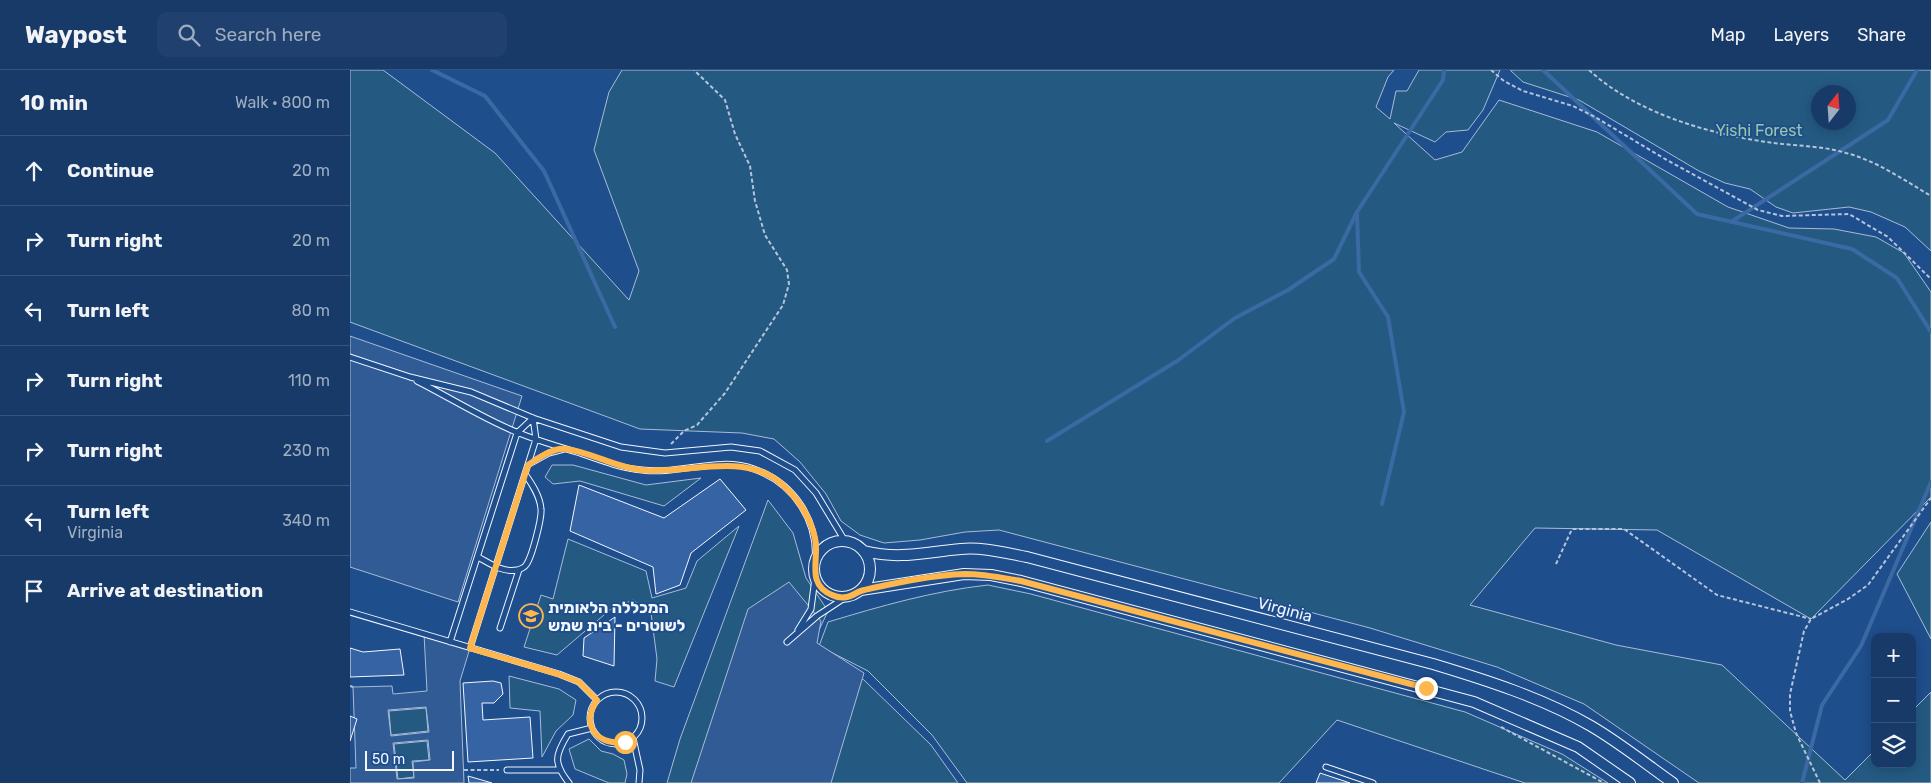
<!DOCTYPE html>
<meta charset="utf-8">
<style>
:root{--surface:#173a69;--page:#20416f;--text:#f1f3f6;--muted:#9eadc0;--line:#36547d}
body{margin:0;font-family:Rubik,Heebo,sans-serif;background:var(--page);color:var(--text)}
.controls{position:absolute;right:15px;bottom:15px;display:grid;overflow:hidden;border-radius:10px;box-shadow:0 2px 12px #0003}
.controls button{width:45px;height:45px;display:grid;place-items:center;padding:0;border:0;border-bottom:1px solid var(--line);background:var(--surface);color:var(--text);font:25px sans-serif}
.compass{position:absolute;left:1461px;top:15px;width:45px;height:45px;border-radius:50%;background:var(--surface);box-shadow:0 2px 12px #0003;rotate:17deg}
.scale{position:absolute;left:15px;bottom:12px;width:89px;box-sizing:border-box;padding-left:5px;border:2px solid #f2f6ff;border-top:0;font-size:14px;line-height:18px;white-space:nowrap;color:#f2f6ff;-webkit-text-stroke:4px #1f4e8c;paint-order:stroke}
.stop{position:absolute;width:15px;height:15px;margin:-11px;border:4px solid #ffb74d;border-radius:50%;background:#fff}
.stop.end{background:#ffb74d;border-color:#fff;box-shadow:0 1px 5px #0008}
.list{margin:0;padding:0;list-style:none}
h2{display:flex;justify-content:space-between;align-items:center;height:65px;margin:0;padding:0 20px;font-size:21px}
h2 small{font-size:16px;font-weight:400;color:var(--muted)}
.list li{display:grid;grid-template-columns:32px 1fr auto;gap:15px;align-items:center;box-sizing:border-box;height:70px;padding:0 20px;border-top:1px solid var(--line)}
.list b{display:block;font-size:19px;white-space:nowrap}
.list p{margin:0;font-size:16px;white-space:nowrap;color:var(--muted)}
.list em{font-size:16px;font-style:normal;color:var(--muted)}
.icon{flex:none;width:28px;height:28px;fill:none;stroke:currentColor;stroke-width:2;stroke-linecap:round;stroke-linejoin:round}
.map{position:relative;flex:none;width:1581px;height:713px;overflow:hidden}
header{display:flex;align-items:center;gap:30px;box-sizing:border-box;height:70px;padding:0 25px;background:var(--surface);border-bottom:1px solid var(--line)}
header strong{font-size:24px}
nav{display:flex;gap:28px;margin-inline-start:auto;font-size:18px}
.search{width:350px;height:45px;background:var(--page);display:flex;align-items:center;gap:12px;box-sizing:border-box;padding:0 18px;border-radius:10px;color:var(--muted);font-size:19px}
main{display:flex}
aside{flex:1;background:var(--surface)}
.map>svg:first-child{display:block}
</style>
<header>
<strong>Waypost</strong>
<div class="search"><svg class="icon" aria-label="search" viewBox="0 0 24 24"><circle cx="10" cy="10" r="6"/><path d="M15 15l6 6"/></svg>Search here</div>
<nav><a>Map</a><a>Layers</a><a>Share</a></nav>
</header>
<main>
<aside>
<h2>10 min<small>Walk · 800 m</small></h2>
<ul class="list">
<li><svg class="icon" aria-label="ahead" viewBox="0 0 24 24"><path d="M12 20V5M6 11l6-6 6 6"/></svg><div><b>Continue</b></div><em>20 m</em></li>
<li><svg class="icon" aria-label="right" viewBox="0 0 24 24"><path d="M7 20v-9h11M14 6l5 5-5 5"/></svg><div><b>Turn right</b></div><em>20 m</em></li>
<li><svg class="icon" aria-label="left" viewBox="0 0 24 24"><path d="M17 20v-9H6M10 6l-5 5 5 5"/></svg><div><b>Turn left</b></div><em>80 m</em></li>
<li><svg class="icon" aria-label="right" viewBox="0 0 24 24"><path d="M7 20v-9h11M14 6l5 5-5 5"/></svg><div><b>Turn right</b></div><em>110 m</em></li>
<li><svg class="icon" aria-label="right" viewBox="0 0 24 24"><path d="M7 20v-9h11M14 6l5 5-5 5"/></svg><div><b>Turn right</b></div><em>230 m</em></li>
<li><svg class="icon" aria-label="left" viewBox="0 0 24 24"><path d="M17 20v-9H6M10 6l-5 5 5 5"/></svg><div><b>Turn left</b><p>Virginia</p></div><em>340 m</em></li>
<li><svg class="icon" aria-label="arrive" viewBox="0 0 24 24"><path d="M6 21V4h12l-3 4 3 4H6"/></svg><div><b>Arrive at destination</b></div></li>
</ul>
</aside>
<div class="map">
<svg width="1581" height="713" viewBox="0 0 1581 713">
<rect width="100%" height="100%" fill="#1f4e8c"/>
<path fill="#245a82" stroke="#a8bbd7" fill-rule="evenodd" d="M0 0H33L145 83 279 230 289 201 244 80 259 22 272 0H1044L1038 7 1026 37 1040 49 1046 21H1057L1069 0H1150L1133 40 1118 60 1096 62 1085 72 1044 53 1085 90 1112 82 1149 30 1247 62 1378 137 1439 158 1484 159 1526 167 1554 183 1581 222V427L1461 549 1307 460 1185 458 1120 535 1266 575 1372 595 1495 710 1525 680V694H1562V641L1581 622V713H1349L1234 634 1147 597 1020 558 649 460 615 462 570 470 534 473 510 465 491 451 476 424 450 392 424 369 392 363 290 359 0 252Z
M1160 0H1581V181L1555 157 1521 142 1499 137 1443 143 1426 137 1400 119 1375 113 1349 101 1229 30 1173 12ZM1468 22H1498V52H1468Z
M202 395H223L296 415 351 408 314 436 230 411 203 414 195 407Z
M418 430 443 463 456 508 478 541 462 575 514 610 581 675 608 713H317L330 669Z
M1581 452V569L1547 504Z
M389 456 324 617 305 611 307 589 301 543 283 530 261 539 207 585 174 577 191 525 203 529 218 469 296 501 302 528 336 518 347 491Z
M638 515 681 524 1115 642 1212 684 1258 713H1175L987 650 929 713H617L582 665 518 601 469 576 478 552C531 536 583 521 638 515Z
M159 606 209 619 226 630 223 645 206 661 192 687 190 641 160 638Z
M76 638 78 661 41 665 39 641Z
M239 669 251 681 263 684 274 690 277 704 275 713H259L225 699 219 679Z
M77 671 79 690 62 691 64 707 48 709 44 674Z"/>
<path fill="#305b95" stroke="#a8bbd7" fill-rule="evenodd" d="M0 266 172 326 108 532 0 497Z
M439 512 471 551 467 573 514 603 481 713H341L398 539Z
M74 564 120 578 110 611 114 713H0V698H6L3 617 42 616 43 624 77 621ZM76 637 79 662 41 666 38 640ZM78 670 80 690 63 692 64 708 47 709 43 673Z"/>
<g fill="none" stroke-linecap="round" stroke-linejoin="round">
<path stroke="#3b69a3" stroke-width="4" d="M82 0 135 26 194 101 265 257
M1193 0 1347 144 1502 179 1547 208 1581 262
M1007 144 1009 202 1038 247 1054 342 1032 434
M1381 152 1538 50 1567 0
M697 371 827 291 885 248 938 220 984 189 1007 142 1093 10 1094 0
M1452 713 1472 635 1511 576 1581 412"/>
</g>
<path fill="#3563a3" stroke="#f2f6ff" d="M370 409 396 440 341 483 330 515 306 524 303 497 220 461 229 415 314 448Z
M265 547 264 596 233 586 234 568Z
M0 578 13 582 50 579 54 605 0 607Z
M143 611 151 613 153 624 144 633H132L133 650 180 647 183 688 118 692 113 613Z
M0 646 7 649 0 671Z
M970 703 1000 713H966Z
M118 706 142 713H119Z"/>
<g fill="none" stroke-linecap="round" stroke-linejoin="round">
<g stroke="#f2f6ff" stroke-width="7">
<path id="lane" d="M0 287 60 307 121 322 183 348 271 377 315 383 381 377 410 381 445 400 466 423 495 471
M67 311C99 327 137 351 169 363 189 371 209 377 230 383 250 390 270 398 292 400 328 405 369 386 404 399 444 413 469 451 465 493
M179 394 199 383 214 379
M128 487C139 493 153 503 167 500 169 500 175 497 176 495 182 487 192 448 191 439 190 426 182 414 175 404
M0 542 209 604 229 612 247 630
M150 558 169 500
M448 560 461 539 465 508
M100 572 167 363 183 348
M437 572 467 546 496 527
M120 578 186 369 183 348
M240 648a26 26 0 1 1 52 0a26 26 0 1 1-52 0Z
M283 668 290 700 289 713
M976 697 1023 713
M157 700H208
M219 713C203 693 205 685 218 664L242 658"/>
</g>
<g stroke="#f2f6ff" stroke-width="12">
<path id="street" d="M464 499a28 28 0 1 1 56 0a28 28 0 1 1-56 0Z
M514 481C551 490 575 482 611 479 633 477 655 483 677 487L1083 594C1136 610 1193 628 1241 656 1270 673 1296 694 1323 713
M511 520 614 504 641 505 671 511 1124 632 1228 677 1280 713"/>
</g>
<path stroke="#b3c4dc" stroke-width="2" stroke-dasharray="4 2.5" stroke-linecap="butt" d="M1141 0 1154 11 1173 21 1223 36 1245 47 1315 89 1408 140 1432 146 1499 144 1538 167 1581 209
M1239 0C1287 44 1362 65 1424 73 1447 76 1474 76 1496 83 1527 91 1554 110 1581 126
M321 374 334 361 347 355 375 323 433 235 439 214 437 200 415 165 405 131 400 96 385 64 375 30 344 0
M1206 494 1222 459H1274L1367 525 1461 549
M0 616 3 617
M1151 657 1254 713
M114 700H149
M1470 713 1446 663 1440 641V624L1454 561 1461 549 1498 529 1518 515 1581 428"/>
<use href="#lane" stroke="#1f4e8c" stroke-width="5"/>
<use href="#street" stroke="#1f4e8c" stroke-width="10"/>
</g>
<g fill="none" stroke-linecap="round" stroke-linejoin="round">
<path stroke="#ffb74d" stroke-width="6" d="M275 672C247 676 230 655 247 630L229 612 208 604 120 578 178 395C188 388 204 377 216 379 241 382 266 398 292 400 339 405 396 379 435 417 450 431 460 447 465 468 470 488 455 514 482 525 486 527 492 528 497 527 503 526 508 521 514 520 546 513 582 505 615 504 634 504 653 508 671 511L1076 618"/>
</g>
<defs>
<g id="university-ring" transform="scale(1.25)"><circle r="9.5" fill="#1f4e8c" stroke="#ffb74d" stroke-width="1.5"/><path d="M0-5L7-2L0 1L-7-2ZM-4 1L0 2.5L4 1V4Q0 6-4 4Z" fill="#ffb74d"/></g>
</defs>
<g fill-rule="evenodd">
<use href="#university-ring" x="181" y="546"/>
</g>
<g text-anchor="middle" stroke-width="4" stroke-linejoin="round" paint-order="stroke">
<g font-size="16" fill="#97c8a6" stroke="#1f4e8c">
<text x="1409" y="66">Yishi Forest</text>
</g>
<g font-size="16" font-weight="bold" fill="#f2f6ff" stroke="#1f4e8c" text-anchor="start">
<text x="198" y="543">המכללה הלאומית<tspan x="198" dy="18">לשוטרים - בית שמש</tspan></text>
</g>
<g font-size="16" fill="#f2f6ff" stroke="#1f4e8c">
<text transform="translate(935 539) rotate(15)" y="6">Virginia</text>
</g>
</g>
</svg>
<div class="controls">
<button>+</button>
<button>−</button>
<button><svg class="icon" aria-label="layers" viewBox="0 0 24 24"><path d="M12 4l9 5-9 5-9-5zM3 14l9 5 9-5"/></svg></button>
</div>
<svg class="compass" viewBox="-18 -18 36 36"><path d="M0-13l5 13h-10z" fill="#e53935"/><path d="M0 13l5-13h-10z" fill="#9eadc0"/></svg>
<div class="scale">50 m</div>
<div class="stop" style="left:275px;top:672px"></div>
<div class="stop end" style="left:1076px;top:618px"></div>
</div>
</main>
